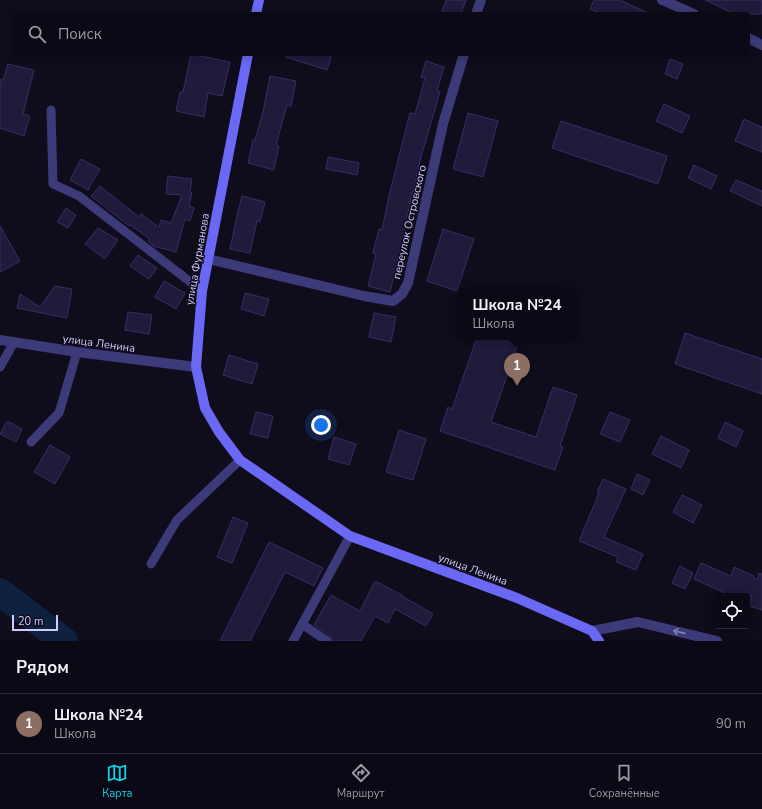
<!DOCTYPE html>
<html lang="ru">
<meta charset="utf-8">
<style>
:root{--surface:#0b0915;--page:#191722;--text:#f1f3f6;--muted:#9a9aa0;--line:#2b2a34;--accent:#0fcfe3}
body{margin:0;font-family:"Nunito Sans",sans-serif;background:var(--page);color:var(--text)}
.controls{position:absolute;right:12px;bottom:12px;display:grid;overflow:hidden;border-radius:4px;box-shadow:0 2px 10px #0003}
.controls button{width:36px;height:36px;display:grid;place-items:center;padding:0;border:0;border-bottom:1px solid var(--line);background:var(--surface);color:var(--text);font:20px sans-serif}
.scale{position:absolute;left:12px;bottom:10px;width:46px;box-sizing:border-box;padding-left:4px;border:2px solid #d0cbfc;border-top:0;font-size:11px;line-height:14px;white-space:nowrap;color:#d0cbfc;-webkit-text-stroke:3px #0f0c1c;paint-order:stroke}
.you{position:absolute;left:321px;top:425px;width:14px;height:14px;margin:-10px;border:3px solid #fff;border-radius:50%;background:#1a73e8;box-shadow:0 0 0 6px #1a73e833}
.badge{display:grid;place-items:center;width:26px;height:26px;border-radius:50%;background:var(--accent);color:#fff;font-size:13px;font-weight:700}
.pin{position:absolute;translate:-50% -33px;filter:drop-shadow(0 1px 2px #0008)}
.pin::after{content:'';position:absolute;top:21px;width:14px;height:12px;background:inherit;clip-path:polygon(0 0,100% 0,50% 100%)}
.popup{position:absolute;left:458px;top:288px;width:118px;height:52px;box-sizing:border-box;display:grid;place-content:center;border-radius:4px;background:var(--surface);filter:drop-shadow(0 1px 3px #0005);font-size:13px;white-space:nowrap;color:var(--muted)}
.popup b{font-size:15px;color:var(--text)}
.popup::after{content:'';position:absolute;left:50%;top:100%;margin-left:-8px;border:8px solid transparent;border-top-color:var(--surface)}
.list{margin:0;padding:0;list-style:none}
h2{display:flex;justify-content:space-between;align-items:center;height:52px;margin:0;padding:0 16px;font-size:17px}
h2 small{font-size:13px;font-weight:400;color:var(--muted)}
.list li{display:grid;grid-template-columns:26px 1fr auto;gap:12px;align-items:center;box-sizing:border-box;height:60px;padding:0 16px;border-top:1px solid var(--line)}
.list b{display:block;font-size:15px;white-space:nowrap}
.list p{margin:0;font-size:13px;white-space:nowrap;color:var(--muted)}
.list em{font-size:13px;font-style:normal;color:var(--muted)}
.icon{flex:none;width:22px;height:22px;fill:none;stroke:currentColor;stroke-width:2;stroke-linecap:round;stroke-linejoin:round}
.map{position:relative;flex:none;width:762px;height:641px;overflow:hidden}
.search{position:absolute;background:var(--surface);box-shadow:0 2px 10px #0003;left:12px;right:12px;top:12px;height:44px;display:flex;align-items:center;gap:10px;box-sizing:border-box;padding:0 14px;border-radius:4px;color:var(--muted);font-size:15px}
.sheet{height:112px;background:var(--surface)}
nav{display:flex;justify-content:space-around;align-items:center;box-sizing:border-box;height:56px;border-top:1px solid var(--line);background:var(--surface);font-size:11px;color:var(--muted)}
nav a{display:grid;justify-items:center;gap:2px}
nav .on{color:var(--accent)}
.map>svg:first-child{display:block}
</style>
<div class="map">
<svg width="762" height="641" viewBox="0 0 762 641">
<rect width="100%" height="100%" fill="#0f0c1c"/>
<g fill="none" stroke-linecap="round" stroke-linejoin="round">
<path stroke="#0e213e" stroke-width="28" d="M0 592 64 641"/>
</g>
<path fill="#201a3b" stroke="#382d66" d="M446 0H466L461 14H441Z
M594 0H620L650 14H602L590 9Z
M705 0H762V14H734Z
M191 54 230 62 222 96 208 93 204 117 176 111 180 92H183Z
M286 54H332L327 70 286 57Z
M670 59 683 64 677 79 665 74Z
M426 61 444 67 437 91 440 92 421 157 413 192H412L404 234 390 292 368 286 376 254 373 253 379 229 382 230 389 196 410 113 415 114 425 78 421 77Z
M8 64 34 70 23 114 30 116 24 136 0 128V80H3Z
M270 76 296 81 291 106 287 105 276 145 279 146 274 170 248 163 253 140H255L263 112Z
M664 104 690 116 682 133 656 121Z
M468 113 498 121 483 177 453 169Z
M744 119 762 127V152L735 141Z
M561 121 667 156 658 184 552 148Z
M328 157 359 163 357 175 326 169Z
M81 159 100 169 88 190 70 180Z
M694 165 717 176 711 189 688 178Z
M168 176 192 179 190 192 192 193 189 206 194 208 190 221 185 219 176 252 153 246 148 241 150 239 130 225 129 226 91 196 100 186 139 217 141 214 159 227 161 220 171 223 182 195 166 194Z
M736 180 762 191V206L730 191Z
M242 196 265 202 260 222 257 221 250 253 230 249 237 216Z
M66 208 76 215 68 228 57 222Z
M0 226 20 261 0 272Z
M98 228 118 240 105 259 85 244Z
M443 229 474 239 457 291 427 281Z
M138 255 157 268 149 279 130 266Z
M164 281 185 293 176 309 155 297Z
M55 286 72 289 67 318 17 308 20 294 40 307Z
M245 293 269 299 264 316 241 309Z
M128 312 152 315 149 334 125 330Z
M374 313 396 317 391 342 369 337Z
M685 333 762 359V394L675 364Z
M477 337H507L519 341 491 422 536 437 553 387 577 395 560 446 563 447 555 470 440 431 448 407 452 409Z
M229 355 258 364 252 384 223 375Z
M256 412 273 416 268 438 250 434Z
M610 412 630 420 620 442 600 434Z
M7 421 22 429 16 442 0 434Z
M725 422 743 431 736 447 718 438Z
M399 430 426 439 413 480 386 472Z
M661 436 689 450 681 468 652 454Z
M334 437 356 444 349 465 328 459Z
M50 445 70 457 55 484 34 472Z
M637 474 650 480 643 495 631 489Z
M603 479 626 489 604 537 643 554 636 570 616 562 618 557 579 541 599 493 597 492Z
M682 495 702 505 693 523 673 512Z
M233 517 248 523 232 563 217 557Z
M269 542 323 568 314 586 285 572 250 641H220Z
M701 563 731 576 734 567 754 576 753 578 757 579 759 573 762 574V610L749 606 752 596H722L723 592 694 579Z
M680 566 693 573 685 589 672 583Z
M375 581 402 595V596L433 614 426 626 395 609 388 623 375 616 361 641H333L330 636 314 625 331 595 360 611Z"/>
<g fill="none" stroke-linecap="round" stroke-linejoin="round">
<path stroke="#3c3a78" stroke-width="9" d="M51 110 53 184 79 196 202 291
M0 367 14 342
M31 442 59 413 77 352
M151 564 177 520 240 460
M302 624 327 641
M293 641 350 536"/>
<path stroke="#3c3a78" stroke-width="10" d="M662 0 694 14
M476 14 481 0
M748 38 762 45
M208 259 364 296 393 301 402 294 408 283 443 124 464 54
M0 340 77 352 196 367
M592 631 638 622 717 641"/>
<path stroke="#6b68f5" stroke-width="10" d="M256 14 259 0
M248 54 202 291 196 367 205 408 219 432 240 460 350 536 517 598 592 631 599 641"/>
</g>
<defs><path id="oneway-shaft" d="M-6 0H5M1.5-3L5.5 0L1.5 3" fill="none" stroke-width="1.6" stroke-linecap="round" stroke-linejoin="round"/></defs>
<use stroke="#7f7bb3" href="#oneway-shaft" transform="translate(679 632) rotate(-167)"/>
<g text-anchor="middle" stroke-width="3" stroke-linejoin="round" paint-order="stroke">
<g font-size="11" fill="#d0cbfc" stroke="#0f0c1c">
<text transform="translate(409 222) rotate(-77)" y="4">переулок Островского</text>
<text transform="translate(197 259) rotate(-80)" y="4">улица Фурманова</text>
<text transform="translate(99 343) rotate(8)" y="4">улица Ленина</text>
<text transform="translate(473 569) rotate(20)" y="4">улица Ленина</text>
</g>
</g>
</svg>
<div class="controls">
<button><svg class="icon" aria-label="locate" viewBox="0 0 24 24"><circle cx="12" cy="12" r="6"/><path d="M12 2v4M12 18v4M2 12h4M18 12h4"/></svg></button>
</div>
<div class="scale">20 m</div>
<div class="you"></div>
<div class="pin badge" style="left:517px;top:386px;background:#8d6e63">1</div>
<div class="popup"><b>Школа №24</b>Школа</div>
<div class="search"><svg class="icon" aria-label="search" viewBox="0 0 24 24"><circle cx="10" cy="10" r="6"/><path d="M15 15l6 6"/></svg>Поиск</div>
</div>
<section class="sheet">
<h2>Рядом<small></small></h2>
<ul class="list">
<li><span class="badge" style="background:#8d6e63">1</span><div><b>Школа №24</b><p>Школа</p></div><em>90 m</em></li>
</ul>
</section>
<nav>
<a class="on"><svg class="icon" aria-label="map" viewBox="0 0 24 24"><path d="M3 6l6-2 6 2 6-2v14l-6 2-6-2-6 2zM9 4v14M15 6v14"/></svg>Карта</a>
<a><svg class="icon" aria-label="directions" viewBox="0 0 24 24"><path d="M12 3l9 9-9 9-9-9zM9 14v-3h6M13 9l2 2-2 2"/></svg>Маршрут</a>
<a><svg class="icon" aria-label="saved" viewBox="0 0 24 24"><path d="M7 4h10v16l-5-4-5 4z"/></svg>Сохранённые</a>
</nav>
